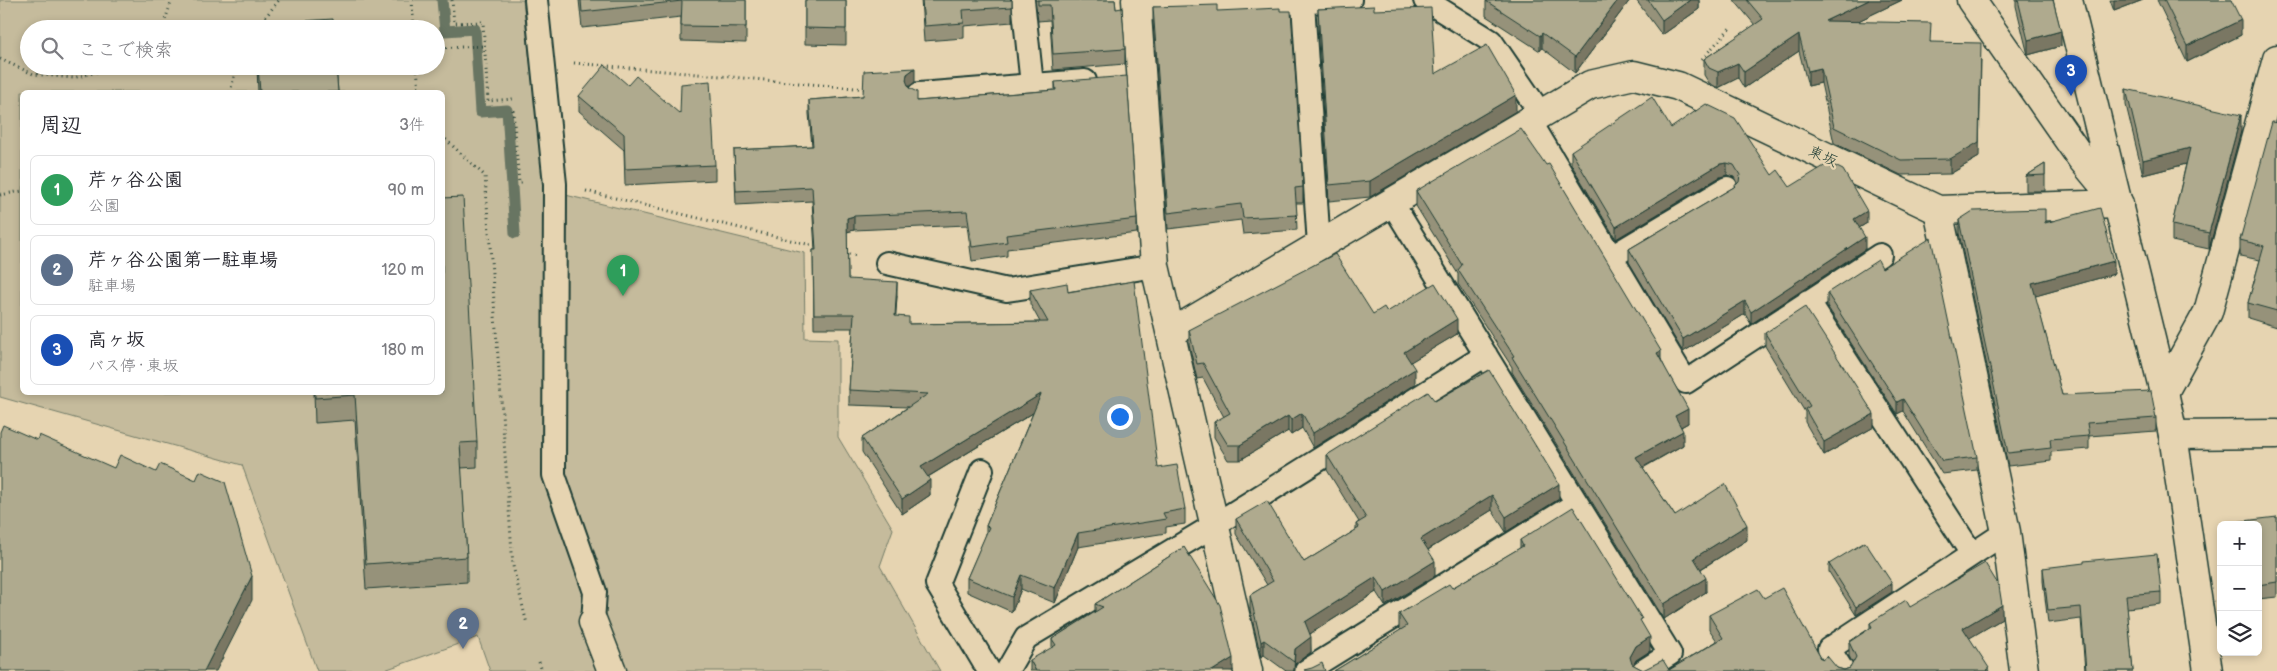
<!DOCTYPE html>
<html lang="ja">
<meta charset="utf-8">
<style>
:root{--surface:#fff;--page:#f7f7f7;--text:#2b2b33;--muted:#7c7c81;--line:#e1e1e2;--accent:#d1495b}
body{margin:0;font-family:"Balsamiq Sans","Klee One",sans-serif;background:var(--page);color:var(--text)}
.controls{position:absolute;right:15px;bottom:15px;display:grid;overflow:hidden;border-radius:8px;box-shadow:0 2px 8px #0003}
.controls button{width:45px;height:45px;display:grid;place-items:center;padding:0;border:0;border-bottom:1px solid var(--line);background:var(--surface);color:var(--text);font:25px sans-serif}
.you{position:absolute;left:1119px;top:416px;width:18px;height:18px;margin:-12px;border:4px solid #fff;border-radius:50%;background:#1a73e8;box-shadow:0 0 0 8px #1a73e833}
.badge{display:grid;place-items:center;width:32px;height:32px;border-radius:50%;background:var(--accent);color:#fff;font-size:16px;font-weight:700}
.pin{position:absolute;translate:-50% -41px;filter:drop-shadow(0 1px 2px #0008)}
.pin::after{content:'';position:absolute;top:26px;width:18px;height:15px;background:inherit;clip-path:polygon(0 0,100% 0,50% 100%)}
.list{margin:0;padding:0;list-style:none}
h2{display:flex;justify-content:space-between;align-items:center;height:65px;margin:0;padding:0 20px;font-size:21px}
h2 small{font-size:16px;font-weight:400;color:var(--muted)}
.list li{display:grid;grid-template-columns:32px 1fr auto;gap:15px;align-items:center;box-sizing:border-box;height:70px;margin:0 10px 10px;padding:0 10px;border:1px solid var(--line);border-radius:8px}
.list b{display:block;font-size:19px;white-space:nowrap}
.list p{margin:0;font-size:16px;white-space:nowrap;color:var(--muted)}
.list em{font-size:16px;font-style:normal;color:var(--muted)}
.icon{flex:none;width:28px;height:28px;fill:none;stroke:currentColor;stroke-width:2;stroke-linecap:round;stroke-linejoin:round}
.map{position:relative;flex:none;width:2277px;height:671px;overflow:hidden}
.search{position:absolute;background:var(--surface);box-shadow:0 2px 8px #0003;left:20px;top:20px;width:425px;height:55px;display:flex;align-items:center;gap:12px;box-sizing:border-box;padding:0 18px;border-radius:28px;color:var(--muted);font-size:19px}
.panel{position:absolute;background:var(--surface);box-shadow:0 2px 8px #0003;left:20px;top:90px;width:425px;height:305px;border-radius:8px}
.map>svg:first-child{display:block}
</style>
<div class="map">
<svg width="2277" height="671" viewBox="0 0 2277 671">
<rect width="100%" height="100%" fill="#e6d4b1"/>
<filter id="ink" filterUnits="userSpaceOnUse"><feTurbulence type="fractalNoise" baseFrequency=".02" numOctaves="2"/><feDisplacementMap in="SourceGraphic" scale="10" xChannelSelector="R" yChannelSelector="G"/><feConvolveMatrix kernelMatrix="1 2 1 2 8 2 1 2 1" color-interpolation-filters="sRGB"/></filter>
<g filter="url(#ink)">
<path fill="#c5bb9c" stroke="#727c68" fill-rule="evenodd" d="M0 0H523L545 190 804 253 805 338 838 339V437L893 529 880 566 940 671H490L478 637 382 671H317L242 465 0 397ZM29 29H436V66H29ZM22 92H442V392H22Z"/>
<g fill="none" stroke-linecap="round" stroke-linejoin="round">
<path stroke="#687462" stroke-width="11" d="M442 0 445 31 475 29 480 112 507 110 515 233"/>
<g stroke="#1f3d34" stroke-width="26">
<path id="lane" d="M536 0 555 184 554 475 595 592 593 622
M1023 0 1032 85
M1425 0 1491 41 1541 114
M1303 3 1319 246
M1136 10 1350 0
M919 94 1085 81
M1530 121 1686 382 1880 255
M1392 203 1670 654 1643 671
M1613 256 1727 188
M887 263 1007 290 1155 266
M1808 301 1972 554
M982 470 937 584 989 671
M1007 671 1026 638 1213 526 1486 355
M1306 671 1577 503
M1843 671 1829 649 2006 532"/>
</g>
<g stroke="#1f3d34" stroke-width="31">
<path id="street" d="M1136 0 1155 266 1248 671
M1971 0 2081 158 2119 204
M1938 210 2006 532 2024 671
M1171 333 1590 85 1634 75 1678 86 1938 210 2119 204
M2164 392 2208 312 2277 59
M2173 435 2277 434
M593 622 612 671"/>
</g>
<g stroke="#1f3d34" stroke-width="31">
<path id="secondary" d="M2068 0 2164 392 2173 435 2208 671"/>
</g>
<path stroke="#1f3d34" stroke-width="3" stroke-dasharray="1 4" stroke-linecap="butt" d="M412 0 414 29
M452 0 454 23 483 22 488 101 513 99V101
M162 29 172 0
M256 29 279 0
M436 48 484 46
M0 59 33 74 73 78 122 66
M1702 59 1731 27
M574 63 866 89
M417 66 419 92
M230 92 237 66
M513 110 519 183H524
M442 136 485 176 513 566 527 624
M586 191 819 247
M0 195 22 191
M844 253 858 256
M539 662 542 671"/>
<use href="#lane" stroke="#e6d4b1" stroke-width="22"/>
<use href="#street" stroke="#e6d4b1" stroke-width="28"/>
<use href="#secondary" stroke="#e6d4b1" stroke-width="28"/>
</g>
<path fill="#96927a" stroke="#1f3d34" d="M579 0H746V43L681 41V17L582 28Z
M805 0H846V45L805 44Z
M921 0H1012V22L964 26V38L924 41Z
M1035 0H1115L1116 9 1125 49V64L1053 70 1050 20 1038 21Z
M1504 0H1630L1575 73 1542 48 1540 51 1486 16V1Z
M1636 0H1699V9L1662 35Z
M1734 0H1902L1856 22 1931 42 1979 157 1950 174 1901 175 1834 143 1821 83 1808 86 1799 51 1744 88 1738 78 1718 88 1709 83 1704 75V59L1755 25Z
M2016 0H2053L2061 46 2028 55 2016 6Z
M2110 0H2143L2114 11Z
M2157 0H2231L2241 35 2187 62Z
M1153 7 1217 11 1303 187V203H1296L1297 230 1243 234 1241 220 1168 229 1153 23Z
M1318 9 1374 10 1435 74 1516 111 1370 197 1329 201 1318 25Z
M257 66H336L338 92H258Z
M915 82 908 87 917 101 1055 90V82L1137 219V233L1007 249V256L972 261 967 225 854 230 847 232 848 279 897 296 895 316 909 324 1040 322 1030 304V290L1068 292 1158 468 1185 509V524L1166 527V533L1078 547 1055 603 1021 589 1012 612 967 592V578L986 535V526L1033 413 928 477 930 495 902 514 862 452V438L908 407 849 405V390L853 328H814L813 250H815L812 201 736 205 734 150 812 146 809 114V100L863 96Z
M2126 89 2241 131 2209 249 2172 241V225L2186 164 2143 175 2126 105Z
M579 96 715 165V180L625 185 624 150 579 111Z
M2277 123V327L2248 318V303L2260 260 2240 256V240Z
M1671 128 1772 175 1790 187 1867 223 1859 228 1865 249 1751 324 1745 314 1683 352 1629 262V249L1734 187 1737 183 1734 177 1727 175 1720 177 1616 239 1571 164V151Z
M2045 164V191H2026V176Z
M1416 191 1661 359 1688 423 1681 427 1683 445 1643 468 1675 516 1747 540 1701 569 1706 592 1664 619 1512 372V367L1458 284V274L1416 206Z
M1959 220 2045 223 2114 274 2035 296 2062 395 2156 418V431L2089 436V449L2051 452V461L2008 466 1959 233Z
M1827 293 1977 457V470L1942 474 1903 411 1897 414 1827 306Z
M1387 312 1457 334 1410 362 1415 384 1313 448 1302 428 1291 435 1288 431 1240 460H1228L1214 437V422L1224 417 1203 378 1197 379 1189 344V330L1373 314Z
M1765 333 1874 427 1824 455 1805 422V412L1765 346Z
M314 392H442L477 442V467L461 468 467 557V582L366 589 355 420 315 423Z
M1435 401 1559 499 1506 532 1492 510 1428 550 1435 576 1385 606 1376 592 1310 634 1311 652 1295 664V671H1286L1264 655 1261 657 1250 610V595L1267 585 1236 534V519L1304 562 1356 530V524L1359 522 1327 470V455Z
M2277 517V597L2258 599V525Z
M1520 540 1642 624 1650 651 1636 660 1633 665 1643 670H1669L1717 641 1709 629V615L1764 598 1822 660 1837 668 1844 670 1850 668 1853 664 1849 656V642L1870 628V623L1910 607 2002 619 1969 638 1989 671H1334L1401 630 1399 628V614L1452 588 1520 548Z
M1184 547 1233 671 1052 648V639L1095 612V604Z
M1829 564 1892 592 1856 615 1829 572Z
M2043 568 2161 592V604L2127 608 2133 671H2085L2081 619 2048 623 2043 581Z
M1030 660 1036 671H1030Z"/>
<path fill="#7a7763" stroke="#1f3d34" d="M1618 0H1630L1575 73V57Z
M1690 0H1699V9L1662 35V20Z
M1869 0H1902L1825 37V21Z
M2114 0H2143L2114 11Z
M2241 20V35L2187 62V46Z
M2061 31V46L2028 55V40Z
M1542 33V48L1540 51V36Z
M1799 35V51L1744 88V72Z
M1981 59 1979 157 1950 174V159Z
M1738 63V78L1718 88V72Z
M915 68V82L907 88 906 80 907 74Z
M1821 68V83L1808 86V71Z
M1516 95V111L1370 197V181Z
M2241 115V131L2209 249V233Z
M2190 148V163L2143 175V160Z
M1727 163V175L1720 177 1616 239V227L1720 164Z
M1867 211V223L1854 231V219Z
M854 216V230L847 232V218Z
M1865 237V249L1751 324V312Z
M2114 261V274L2032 297V283Z
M897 282V296L895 330V316Z
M1745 301V314L1683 352V339Z
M1457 319V334L1404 366V352Z
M1661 351V365L1657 353Z
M1415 369V384L1313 448V433Z
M1041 394V408L921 481V467Z
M1903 399V411L1897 414V402Z
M1688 409V423L1675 430V416Z
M1302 413V428L1291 435V420Z
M1874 414V427L1824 455V442Z
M1288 416V431L1240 460V445Z
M1683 431V445L1636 471V457Z
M930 480V495L902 514V499Z
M1559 484V499L1506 532V517Z
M1492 495V510L1421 554V539Z
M1747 525V540L1694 573V558Z
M1078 533V547L1055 603V588Z
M1435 561V576L1385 606V592Z
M1021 575V589L1012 612V597Z
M252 576V600L216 671H204Z
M1376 577V592L1305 637V622Z
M1706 578V592L1664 619V604Z
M1892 583V592L1856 615V607Z
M2002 605V619L1963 642V628Z
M1311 637V652L1295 664 1294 671 1295 649Z
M1650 637V651L1636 660 1630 671V657L1636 646Z
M1264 640V655L1261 657V642Z
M1233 658V671H1212Z"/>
<path fill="#afaa8e" stroke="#1f3d34" d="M581 0H746V27L681 26 682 1 582 12Z
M805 0H846V29L805 28Z
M922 0H1012V7L963 10 964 23 924 26Z
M1038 0H1115L1116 9 1122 8 1125 49 1053 54 1050 5H1038Z
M1504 0H1618L1575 57 1542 33 1540 36 1486 1Z
M1648 0H1690L1662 20Z
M1747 0H1869L1825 21 1931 23 1930 42 1981 43 1979 142 1950 159 1901 160 1834 127 1821 68 1808 71 1799 35 1744 72 1738 63 1718 72 1709 68 1704 59 1763 19Z
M2018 0H2053L2061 31 2028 40Z
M2164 0H2231L2241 20 2187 46Z
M1217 5V11L1280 8V11H1291L1303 187 1295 188 1297 215 1243 218 1241 204 1168 213 1153 7Z
M1374 6V10L1431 8 1435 74 1487 45 1516 95 1370 181 1329 185 1318 9Z
M333 19V29H256V24Z
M605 65 628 85 636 76 680 114 681 84 710 81 715 165 625 169 624 134 579 96Z
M258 66H336L338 92H260Z
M915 68 907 74 906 80 909 88 917 92V101L1056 90 1055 82 1127 76 1137 219 1006 235 1007 242 972 247 967 211 854 216 847 218 848 279 897 282 895 316 909 317V324L1048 322 1030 290 1067 283 1068 292 1134 281 1158 468 1177 465 1185 509 1163 513 1166 519 1078 533 1055 588 1021 575 1012 597 967 578 989 527 986 526 1041 394 921 467 930 480 902 499 862 438 928 394 849 390 854 314H814L813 250H816L812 187 736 191 734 150 813 146 809 100 863 96 864 71Z
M2126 89 2241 115 2209 233 2172 225 2190 148 2143 160Z
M1652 97 1671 128 1706 104 1735 118 1772 175 1778 170 1790 187 1829 163 1843 170 1867 211 1854 219 1865 237 1751 312 1745 301 1683 339 1629 249 1734 187 1739 182 1740 175 1734 165 1727 163 1720 164 1616 227 1571 151Z
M2272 122 2277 123V311L2248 303 2264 246 2240 240Z
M1521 129 1546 165 1549 164 1661 351 1657 353 1688 409 1675 416 1683 431 1636 457 1675 516 1725 484 1747 525 1694 558 1706 578 1664 604 1512 357 1514 356 1458 270 1462 265 1416 191Z
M2045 164V175L2026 176Z
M463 197 477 442 460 443 467 557 366 564 355 395 315 398V392H442V198Z
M2100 208 2114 261 2032 283 2062 395 2151 391 2156 418 2087 423 2089 436 2050 439 2051 448 2008 453 1959 220 1973 211 2045 209V223Z
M1931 238 1977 457 1942 461 1903 399 1897 402 1827 293 1878 260 1882 268Z
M1335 254 1373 314 1384 307 1387 312 1435 283 1457 319 1404 352 1415 369 1313 433 1302 413 1291 420 1288 416 1240 445H1228L1214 422 1230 413 1203 363 1197 364 1189 330Z
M1805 307 1874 414 1824 442 1805 409 1810 406 1765 333Z
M1489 370 1559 484 1506 517 1492 495 1421 539 1435 561 1385 592 1376 577 1305 622 1311 637 1295 649 1294 662 1264 640 1261 642 1250 595 1273 581 1236 519 1267 501 1304 562 1359 528 1356 524 1366 518 1327 455 1428 392 1435 401Z
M3 425 37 440 39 435 114 468 120 455 156 472 160 464 196 480 200 471 225 482 252 576 204 671H0V432Z
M1573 507 1642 619 1640 620 1650 637 1636 646 1630 657 1632 664 1643 670 1663 660 1669 670 1723 638 1709 615 1758 589 1764 598 1782 588 1822 660 1827 656 1837 668 1844 670 1850 668 1856 657 1849 642 1872 627 1870 623 1906 600 1910 607 1985 563 1999 586 2002 605 1963 628 1989 668 1986 670 1987 671H1334L1407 626 1399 614 1449 584 1452 588 1523 546 1520 540Z
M2277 517V582L2258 585V525H2235V522Z
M1865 542 1892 583 1856 607 1829 564Z
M1184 547 1220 605 1233 658 1212 671H1036L1030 660 1056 645 1052 639 1103 607 1095 604Z
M2157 554 2161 592 2126 595 2133 671H2086L2081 607 2048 610 2043 568 2084 563V561Z
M1322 663 1325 671H1306L1304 670 1312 668Z"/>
</g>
<g text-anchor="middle" stroke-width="4.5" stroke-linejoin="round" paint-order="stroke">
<g font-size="15" fill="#1f3d34" stroke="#e6d4b1">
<text transform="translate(1823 156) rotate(25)" y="5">東坂</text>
</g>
</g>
</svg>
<div class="controls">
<button>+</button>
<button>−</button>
<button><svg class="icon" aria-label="layers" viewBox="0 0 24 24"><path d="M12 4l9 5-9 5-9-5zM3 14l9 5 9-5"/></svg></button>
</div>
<div class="you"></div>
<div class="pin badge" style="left:623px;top:296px;background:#2e9e5b">1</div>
<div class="pin badge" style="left:463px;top:649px;background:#5c6f8a">2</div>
<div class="pin badge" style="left:2071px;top:96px;background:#1a4fb4">3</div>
<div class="search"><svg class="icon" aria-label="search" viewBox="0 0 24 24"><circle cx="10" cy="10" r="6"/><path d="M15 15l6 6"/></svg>ここで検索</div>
<section class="panel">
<h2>周辺<small>3件</small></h2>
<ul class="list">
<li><span class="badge" style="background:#2e9e5b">1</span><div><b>芹ヶ谷公園</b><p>公園</p></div><em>90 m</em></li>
<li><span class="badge" style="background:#5c6f8a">2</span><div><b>芹ヶ谷公園第一駐車場</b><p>駐車場</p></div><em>120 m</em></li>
<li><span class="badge" style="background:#1a4fb4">3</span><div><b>高ヶ坂</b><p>バス停 · 東坂</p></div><em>180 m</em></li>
</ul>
</section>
</div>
